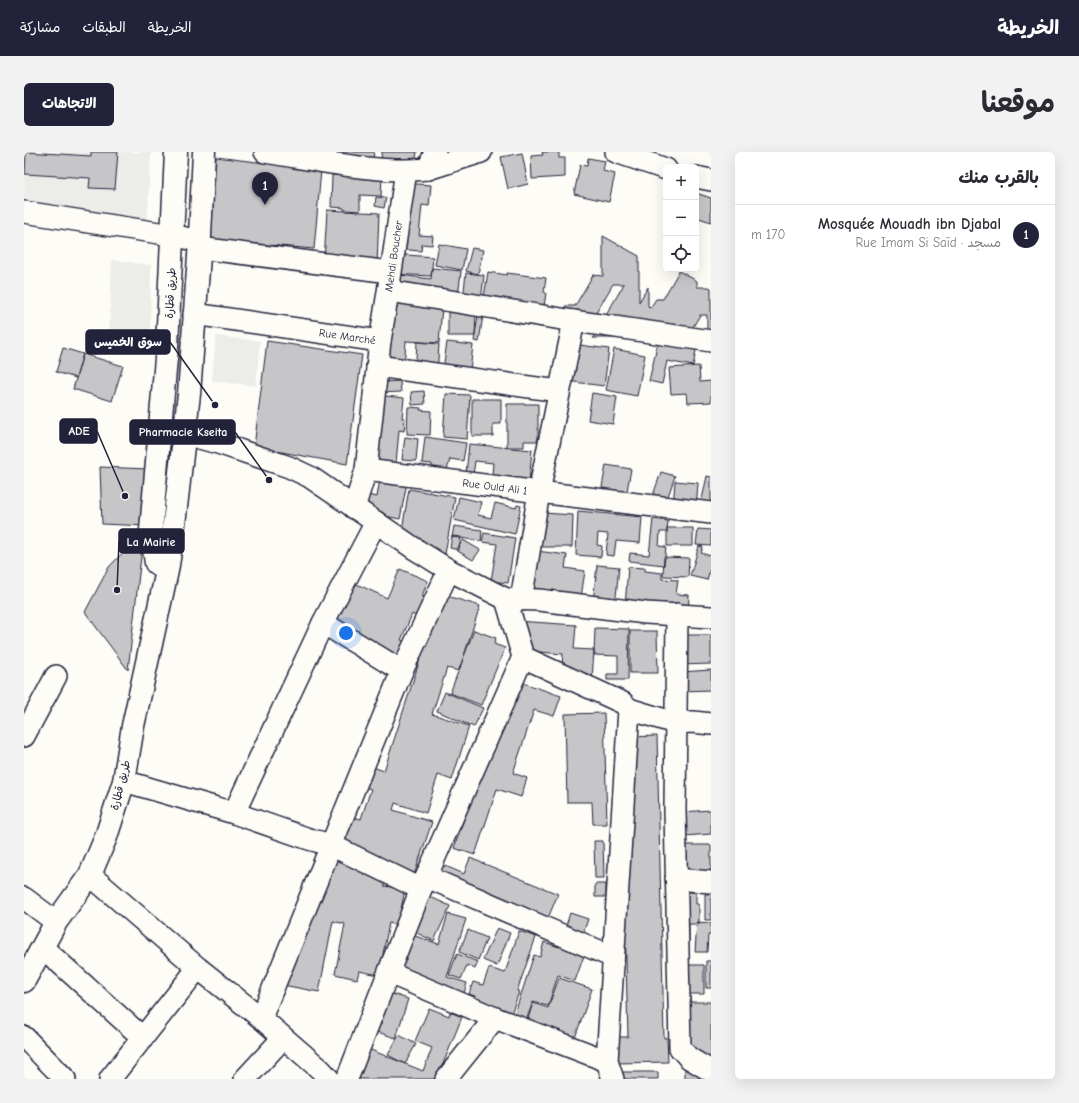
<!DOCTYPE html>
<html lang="ar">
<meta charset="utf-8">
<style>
:root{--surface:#fff;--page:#f2f2f3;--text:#2b2b33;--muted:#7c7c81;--line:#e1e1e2;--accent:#22223b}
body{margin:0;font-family:"Comic Neue","Playpen Sans Arabic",sans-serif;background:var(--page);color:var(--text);direction:rtl}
.controls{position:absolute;right:12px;top:12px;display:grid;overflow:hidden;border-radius:6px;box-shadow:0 4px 16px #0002}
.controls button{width:36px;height:36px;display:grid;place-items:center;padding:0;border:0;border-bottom:1px solid var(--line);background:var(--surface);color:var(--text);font:20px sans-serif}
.you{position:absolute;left:322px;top:481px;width:14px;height:14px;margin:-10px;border:3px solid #fff;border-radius:50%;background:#1a73e8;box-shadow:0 0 0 6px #1a73e833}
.badge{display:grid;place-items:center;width:26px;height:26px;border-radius:50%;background:var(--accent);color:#fff;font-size:13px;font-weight:700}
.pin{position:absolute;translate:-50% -33px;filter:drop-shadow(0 1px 2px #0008)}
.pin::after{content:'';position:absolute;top:21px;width:14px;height:12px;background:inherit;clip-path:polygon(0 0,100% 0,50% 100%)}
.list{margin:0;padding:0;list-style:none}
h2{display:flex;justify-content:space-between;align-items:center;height:52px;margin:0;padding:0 16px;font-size:17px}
h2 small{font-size:13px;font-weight:400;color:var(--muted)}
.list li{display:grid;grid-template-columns:26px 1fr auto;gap:12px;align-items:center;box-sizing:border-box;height:60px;padding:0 16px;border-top:1px solid var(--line)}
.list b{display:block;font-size:15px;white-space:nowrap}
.list p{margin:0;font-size:13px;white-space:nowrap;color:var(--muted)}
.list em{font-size:13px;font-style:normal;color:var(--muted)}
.icon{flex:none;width:22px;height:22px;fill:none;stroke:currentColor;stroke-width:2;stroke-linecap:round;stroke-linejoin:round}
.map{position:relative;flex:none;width:687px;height:927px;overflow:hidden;direction:ltr;border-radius:6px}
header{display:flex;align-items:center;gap:24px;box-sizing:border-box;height:56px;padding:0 20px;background:var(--accent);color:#fff}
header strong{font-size:19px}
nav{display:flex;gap:22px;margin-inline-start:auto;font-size:14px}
.intro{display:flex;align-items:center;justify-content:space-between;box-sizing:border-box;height:96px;padding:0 24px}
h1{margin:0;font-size:28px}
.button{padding:10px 18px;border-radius:6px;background:var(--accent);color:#fff;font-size:14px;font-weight:700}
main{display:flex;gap:24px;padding:0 24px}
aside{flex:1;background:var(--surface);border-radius:6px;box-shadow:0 4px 16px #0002}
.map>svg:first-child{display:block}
</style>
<header>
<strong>الخريطة</strong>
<nav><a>الخريطة</a><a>الطبقات</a><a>مشاركة</a></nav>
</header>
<div class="intro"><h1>موقعنا</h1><a class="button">الاتجاهات</a></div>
<main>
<aside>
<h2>بالقرب منك<small></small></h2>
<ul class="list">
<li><span class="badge">1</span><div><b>Mosquée Mouadh ibn Djabal</b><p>مسجد · Rue Imam Si Saïd</p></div><em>170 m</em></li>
</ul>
</aside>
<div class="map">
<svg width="687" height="927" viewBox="0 0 687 927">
<rect width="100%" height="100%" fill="#fdfcf7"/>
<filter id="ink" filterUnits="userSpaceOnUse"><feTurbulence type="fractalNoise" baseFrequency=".025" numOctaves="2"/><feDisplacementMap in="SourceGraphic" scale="8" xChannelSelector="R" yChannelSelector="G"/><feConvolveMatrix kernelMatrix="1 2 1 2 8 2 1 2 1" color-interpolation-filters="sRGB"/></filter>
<g filter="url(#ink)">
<path fill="#ecece9" d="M0 0H127L123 74 0 51Z
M88 108 127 113 126 192 85 189Z
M192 184 236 189 232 234 188 229Z"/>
<path fill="#c6c6c8" stroke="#22223b" d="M2 0 67 4V0H94L91 37 65 36 66 26 1 22Z
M309 0H350L348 13 356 14 358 0H393L388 27 306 14Z
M518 0H535V6H541V25L508 27 507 4 519 3Z
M498 1 504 32 484 37 477 5Z
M192 5 297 18 290 97 187 88Z
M564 6 581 9 579 19 591 22 585 50 550 42 556 13 563 14Z
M308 23 358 25 357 44 336 43V59L320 58V56L307 55Z
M378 31 407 33 405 54 398 53 395 83 409 84 408 93 398 92 397 99 372 97Z
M672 41 687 46V70L672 65Z
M352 45 362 46 360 56 351 54Z
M303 58 355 61 353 114 300 111Z
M579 84 615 104V150L624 135V154L626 156 632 147H639L655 119 673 129V135H685L687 136V190H683V163H676L663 185 664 186H569L600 132H589L565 173 541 166V154H551L569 123 579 124Z
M415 92 442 97 438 118 411 113Z
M448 96 459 98 454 122 442 119Z
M370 102 409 105 407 124 369 122Z
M408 116 437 119 434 146 366 144 368 122 407 127Z
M464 120 483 123V121L522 126 520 140 522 141 520 154 459 163 455 190 450 189 455 158 460 145Z
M442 121 460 123 457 150 439 147Z
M364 151 418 155 415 191 382 189 380 215 358 224Z
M424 158H452L451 184H424Z
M243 189 338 203 323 312 230 295Z
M393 190 415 192 413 224 391 223Z
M423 190 449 193 445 228 418 225Z
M634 190 672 198 669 214 643 209 638 232 625 229Z
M548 192 585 197 580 234 543 229Z
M39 196 59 202 52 226 32 220Z
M590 197 621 203 613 244 582 238Z
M59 202 99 214 88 249 49 237Z
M675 214 676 230 687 229V250L664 251 663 241 647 242 645 216Z
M376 229 377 240 356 241V230Z
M400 239 401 252 388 253 387 240Z
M568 241 593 245 589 272 564 268Z
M422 242 446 243 443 287 419 285Z
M353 243 380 246 378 266H381L380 279 375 278 371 322 347 320Z
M448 247H477V272H469V284H448Z
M483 252H514V289H500V295H483Z
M384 255 397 256 396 258 407 259 406 283 383 282Z
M381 285 394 287 392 309 378 308Z
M401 285 442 291 439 309 426 307 421 326H407L408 312 398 311Z
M445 292 508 298 504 340 467 336 469 311 451 309 449 323 442 322Z
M374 311 386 314 376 367 335 359 338 342 353 345 356 327 370 330Z
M582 313 607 317 601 350 576 346Z
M76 315 124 317V374L78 372Z
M637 320 651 324 642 350 626 352Z
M683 324 687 325V363L675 361Z
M651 329 674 331 672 358 649 356Z
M385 337 431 345 421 402 397 398 399 388 377 384Z
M435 345 457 350 454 363 467 366 471 351 492 356 493 353 497 354 491 382 430 368Z
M554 359 618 365 616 391 592 389 590 404 582 403 584 382 574 381 573 393 578 394 577 405 552 403Z
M519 361 549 363 548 395H509Z
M629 367 644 369 643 380H636L635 394 642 395 640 413 605 409 606 401 625 403Z
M430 374 458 378 457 389 428 385Z
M643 376H669V394H643Z
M674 377 687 378V394L672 393Z
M460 381 491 386 484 431 467 429 473 392 458 390Z
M428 384 437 385 435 398 426 396Z
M119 387 104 518 61 460 85 415 108 391Z
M439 388 456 398 449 408 432 398Z
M675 394 679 395 677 401 687 404V418L686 417 683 428 666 424Z
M505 398 543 403 541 416 561 419 557 445 500 437Z
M640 405 665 406 664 425 639 424Z
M573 413 595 415 591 454 569 451Z
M604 415 621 416V419L638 421V427L654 428 652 442 665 443 664 460 601 455Z
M376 417 404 429 398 444 407 448 398 467 388 462 377 488 387 492 380 508 301 485 326 429 363 446Z
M417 442 456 454 435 519 423 516 408 562 445 574 428 628 414 623 402 661 371 651 369 658 408 670 389 726 311 699 322 663 337 667 347 637 340 635 346 614 360 619Z
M493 469 552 473 550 497 570 498 568 528 537 525 539 502 491 498Z
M571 476 605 477 604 528H583V522H594V504L570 503Z
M450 478 472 486 470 492 481 496 457 553 426 541Z
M606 479H633L634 521H606Z
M653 483H687V512L654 513Z
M687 518V538L658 539 657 520Z
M488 527 537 544 530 564 510 558 489 621 503 626 497 645 473 637 451 703 430 696Z
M421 540 459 556 450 575 413 559Z
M580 561 583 672H569L568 650H543L541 562Z
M633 584 640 886H643L644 910 591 911 590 885H604L600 730H605L602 585Z
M687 658V682L660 684 658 660Z
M570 689H579L580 726H571Z
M659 693H687V732H659Z
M446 706 534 742 519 778 404 730 412 710 440 722Z
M302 707 363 719 360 734 381 737 374 773 365 771 355 823 335 819 333 827 311 822 321 772 309 769 295 840 259 833Z
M571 732H582V745H571Z
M658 740H672V752H675V772H665V789H658Z
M400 742 426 754 410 789 384 777Z
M681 742H687V768H681Z
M546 761 564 767 554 796 562 798 551 829 534 823 524 854 509 850 500 874 488 870 510 803 516 805 520 790 535 795Z
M424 762 442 767 423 825 443 831 436 855 365 832 382 781 415 792Z
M673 770 687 771V783H684L683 800H671Z
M473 776 486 781 473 814 459 808Z
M444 778 463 786 454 808 435 800Z
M495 779 512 785 493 839 495 840 484 870 501 876 509 851 524 856 535 826 568 837 546 900 445 865 451 844 445 842 449 830 459 833 465 816 481 821Z
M433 802 454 810 451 817 443 813 437 827 425 823Z
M682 809H687V836H682Z
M658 813H680V842H658Z
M359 839 384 847 372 886 347 878Z
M660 850H687V927H661Z
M405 856 425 864 426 860 438 865 413 927H329L342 896 399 919 408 896 391 889Z
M375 883 392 892 381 912 364 903Z
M597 920H634V927H597Z"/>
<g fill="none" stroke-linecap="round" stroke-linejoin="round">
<g stroke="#22223b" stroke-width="24">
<g id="minor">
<path d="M241 0C293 8 352 22 404 17L411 0"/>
<path d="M592 0 642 17"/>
<path d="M404 17 457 0"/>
<path d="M672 25 687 28"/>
<path d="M0 60 148 83 175 89"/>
<path d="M175 96 366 120"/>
<path d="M365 139 550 169 687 189"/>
<path id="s1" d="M170 162 356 189 342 318 330 356"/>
<path d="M550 169 515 340 687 361"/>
<path id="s2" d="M356 189C366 132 373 76 382 19"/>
<path d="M353 214 535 239"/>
<path d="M160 282 194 291 265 315 286 325 391 397 425 418 482 447 515 448 622 461 687 465"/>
<path id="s3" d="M342 318 515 340 497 448"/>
<path d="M482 447 499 505"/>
<path d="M653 462 651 658 656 896 665 906 687 919"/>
<path d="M299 471 378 519"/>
<path d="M605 557 651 571 669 570 687 572"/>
<path d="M0 584 32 524"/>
<path d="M100 629 210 661 285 687 307 693 397 737"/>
<path d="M210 661 299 471 352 370"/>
<path d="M66 723 174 816 237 866 297 918 305 927"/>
<path d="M403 725 589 805"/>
<path d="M652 727 687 730"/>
<path d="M0 746 32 770"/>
<path d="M18 795 119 886"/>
<path d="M365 821 471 866"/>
<path d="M237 866 378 519 425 418"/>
<path d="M0 885 41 927"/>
<path d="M86 927 174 816"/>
<path d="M221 927 259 886"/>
<path d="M323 927 397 737 499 505 599 551 605 557 583 909 589 927"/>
<path d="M422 927 471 866 583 909"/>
</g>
</g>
<g stroke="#22223b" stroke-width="25">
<path id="major" d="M143 419 132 411 127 378 143 195 152 0
M0 829 32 770 66 723 82 685 100 629 109 574 143 419 149 381 165 242 175 104 180 0"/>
</g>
<use href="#minor" stroke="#fdfcf7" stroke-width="21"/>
<use href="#major" stroke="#fdfcf7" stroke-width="22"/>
</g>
</g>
<g text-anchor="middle" stroke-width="3" stroke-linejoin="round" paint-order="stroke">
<g font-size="11" fill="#22223b" stroke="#fdfcf7">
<text dy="4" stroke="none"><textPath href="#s2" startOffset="86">Mehdi Boucher</textPath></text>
<text transform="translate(146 141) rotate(-87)" y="4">طريق قطارة</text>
<text dy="4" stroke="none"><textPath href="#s1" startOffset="155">Rue Marché</textPath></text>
<text dy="4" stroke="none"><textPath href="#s3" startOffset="130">Rue Ould Ali 1</textPath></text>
<text transform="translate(96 633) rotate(-76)" y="4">طريق قطارة</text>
</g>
</g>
<path fill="none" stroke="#22223b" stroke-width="1.5" d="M191 253L146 190M101 344L73 279M245 328L211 280M93 438L95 389"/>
<g fill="#22223b" stroke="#fdfcf7" stroke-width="1.5">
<circle cx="191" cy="253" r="4"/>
<circle cx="101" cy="344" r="4"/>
<circle cx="245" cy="328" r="4"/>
<circle cx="93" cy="438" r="4"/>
</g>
<g fill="#22223b" stroke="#22223b" stroke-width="1.5">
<rect x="62" y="178" width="84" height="24" rx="4"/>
<rect x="36" y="267" width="37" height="24" rx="4"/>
<rect x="106" y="268" width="105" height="24" rx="4"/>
<rect x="95" y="377" width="65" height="24" rx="4"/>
</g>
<g font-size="12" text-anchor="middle" font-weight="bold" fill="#fff">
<text x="104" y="194">سوق الخميس</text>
<text x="55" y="283">ADE</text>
<text x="159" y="284">Pharmacie Kseita</text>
<text x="127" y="394">La Mairie</text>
</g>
</svg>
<div class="controls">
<button>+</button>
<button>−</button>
<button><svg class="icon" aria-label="locate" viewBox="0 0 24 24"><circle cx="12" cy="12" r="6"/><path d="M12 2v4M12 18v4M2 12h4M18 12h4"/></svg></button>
</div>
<div class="you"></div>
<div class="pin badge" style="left:241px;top:53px">1</div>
</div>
</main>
